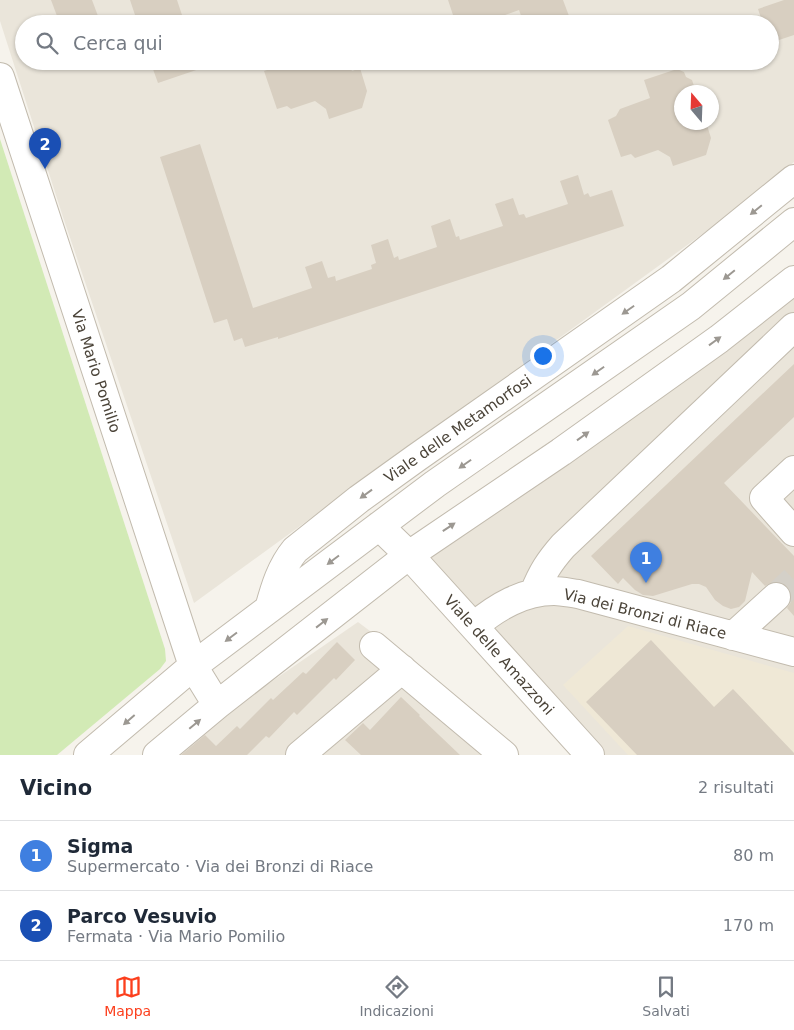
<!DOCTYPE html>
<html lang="it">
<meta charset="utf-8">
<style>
:root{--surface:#fff;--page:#f2f2f3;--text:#1f2937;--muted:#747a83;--line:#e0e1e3;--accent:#fc3f1d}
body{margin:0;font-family:"DejaVu Sans",sans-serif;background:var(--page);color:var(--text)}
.compass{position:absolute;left:674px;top:85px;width:45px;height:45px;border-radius:50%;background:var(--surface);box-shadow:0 1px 4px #0004;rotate:341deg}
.you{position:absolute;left:542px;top:355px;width:18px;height:18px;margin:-12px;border:4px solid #fff;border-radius:50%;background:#1a73e8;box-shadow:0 0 0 8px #1a73e833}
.badge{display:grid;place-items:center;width:32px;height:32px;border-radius:50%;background:var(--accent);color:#fff;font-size:16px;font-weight:700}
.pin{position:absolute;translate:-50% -41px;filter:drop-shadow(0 1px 2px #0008)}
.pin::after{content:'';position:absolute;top:26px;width:18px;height:15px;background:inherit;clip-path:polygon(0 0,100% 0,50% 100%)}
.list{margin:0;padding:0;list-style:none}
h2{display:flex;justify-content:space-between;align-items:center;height:65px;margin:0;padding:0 20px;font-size:21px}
h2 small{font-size:16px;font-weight:400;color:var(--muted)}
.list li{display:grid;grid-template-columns:32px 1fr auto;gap:15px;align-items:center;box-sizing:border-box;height:70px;padding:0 20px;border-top:1px solid var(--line)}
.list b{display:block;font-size:19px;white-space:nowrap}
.list p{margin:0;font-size:16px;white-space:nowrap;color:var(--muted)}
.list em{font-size:16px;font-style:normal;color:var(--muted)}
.icon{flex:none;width:28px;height:28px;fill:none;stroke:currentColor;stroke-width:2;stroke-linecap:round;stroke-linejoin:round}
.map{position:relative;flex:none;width:794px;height:755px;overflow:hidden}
.search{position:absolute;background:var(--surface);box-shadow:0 1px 4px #0004;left:15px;right:15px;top:15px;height:55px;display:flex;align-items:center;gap:12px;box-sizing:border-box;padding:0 18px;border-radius:28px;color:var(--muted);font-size:19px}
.sheet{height:205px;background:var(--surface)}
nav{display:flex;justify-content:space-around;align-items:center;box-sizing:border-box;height:70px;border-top:1px solid var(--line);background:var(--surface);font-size:14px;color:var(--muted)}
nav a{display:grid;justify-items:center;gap:2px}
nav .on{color:var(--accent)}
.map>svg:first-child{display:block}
</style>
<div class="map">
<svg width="794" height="755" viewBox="0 0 794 755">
<rect width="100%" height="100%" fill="#f6f3ec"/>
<path fill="#eae5da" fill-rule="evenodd" d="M0 0H794V162L719 222 194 603 63 217 0 21ZM24 24H770V61H24ZM682 92H712V122H682Z
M794 288V755H599L419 557Z
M358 622 402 655 520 755H177L232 709Z"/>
<path fill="#efe8d6" d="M628 626 794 673V755H628L563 685Z"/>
<path fill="#d2eab5" d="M0 139 165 649 166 661 160 669 57 755H0Z"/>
<path fill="#d8cfc1" d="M51 0H92L101 24H60Z
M130 0H177L183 18 168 24H138Z
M448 0H563L572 24H524L519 10 480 24H456Z
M784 0H794V35L770 43V24H763L758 9Z
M150 61H214V64L158 83Z
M276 61H348L352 71 360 68 367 91 362 108 329 119 326 109 315 101 291 109 287 106 277 109 264 71 273 68Z
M677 69 684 72 686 77 692 80 696 92H682V122H706L711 138 706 155 673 166 670 157 658 150 635 158 631 154 621 157 608 120 616 116 620 109 650 98 644 80Z
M200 144 253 308 312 288 305 267 322 261 328 278 335 276 336 281 372 269 371 265 376 263 371 245 388 239 394 258 398 256 399 260 437 247 431 226 450 219 456 237 459 236 460 240 503 226 495 204 513 198 519 215 524 214 526 218 568 204 560 181 578 175 584 195 588 193 590 197 612 190 624 226 278 339V337L245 347 242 338 234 341 227 319 214 323 160 157Z
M794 364V417L724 483 794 556V616L787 608 791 602V594L787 586 780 582H773L765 586 752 572 745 601 739 607 731 609 723 606 715 600 706 587 699 584H692L653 596 643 595 635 590 623 578 618 584 591 556Z
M651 640 714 707 733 689 794 753V755H637L586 702Z
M337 642 355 660 336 680 334 678 297 715 294 712 269 738 266 736 247 755H181L205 735 216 746 237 726 240 729 271 698 273 700 303 672 306 674Z
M401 697 420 715 419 716 460 755H361L345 740 363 723 370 730Z"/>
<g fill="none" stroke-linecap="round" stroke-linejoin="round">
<path stroke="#d4d0c8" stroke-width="28" stroke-dasharray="28 14" stroke-linecap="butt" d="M776 597 794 580"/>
<g stroke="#c2bbae" stroke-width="30">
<path id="minor" d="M0 77 193 666 217 705
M794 470 764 498 794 532
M379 526 409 555 590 755
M534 593C542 573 549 562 563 546L794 327
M269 609C275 587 281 567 295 550L359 499 416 458 671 279 794 179
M474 626C497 607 523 591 554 591 562 591 570 593 578 594L794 652
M733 636 776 597
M374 646 504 755
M88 755 193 666 435 484 691 306 794 222
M157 755 217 705 409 555 561 452 719 339 794 280
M300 755 402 669"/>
</g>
<use href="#minor" stroke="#fff" stroke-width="28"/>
</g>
<defs><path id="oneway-solid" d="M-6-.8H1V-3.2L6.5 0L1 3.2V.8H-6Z" transform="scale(1.25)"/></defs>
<g fill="#9c9892">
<use href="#oneway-solid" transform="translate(756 210) rotate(141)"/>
<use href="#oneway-solid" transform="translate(729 275) rotate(141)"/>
<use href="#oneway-solid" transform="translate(628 310) rotate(145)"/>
<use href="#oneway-solid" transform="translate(715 341) rotate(-36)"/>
<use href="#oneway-solid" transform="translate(598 371) rotate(145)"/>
<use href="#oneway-solid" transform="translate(583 436) rotate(-36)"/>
<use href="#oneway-solid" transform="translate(465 464) rotate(145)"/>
<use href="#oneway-solid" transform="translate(366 494) rotate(144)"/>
<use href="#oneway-solid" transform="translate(449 527) rotate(-34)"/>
<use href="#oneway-solid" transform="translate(333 560) rotate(143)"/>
<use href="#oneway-solid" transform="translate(322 623) rotate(-38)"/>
<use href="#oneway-solid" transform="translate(231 637) rotate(143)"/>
<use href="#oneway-solid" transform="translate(129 720) rotate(139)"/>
<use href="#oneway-solid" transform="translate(195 724) rotate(-40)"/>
</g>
<g text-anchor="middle" stroke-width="4" stroke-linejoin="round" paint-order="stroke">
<g font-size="15" fill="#4b4439" stroke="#fff">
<text transform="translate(96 371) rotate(72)" y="5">Via Mario Pomilio</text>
<text transform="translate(458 429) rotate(-35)" y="5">Viale delle Metamorfosi</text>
<text transform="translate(645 614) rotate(14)" y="5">Via dei Bronzi di Riace</text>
<text transform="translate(499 655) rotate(48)" y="5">Viale delle Amazzoni</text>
</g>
</g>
</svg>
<svg class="compass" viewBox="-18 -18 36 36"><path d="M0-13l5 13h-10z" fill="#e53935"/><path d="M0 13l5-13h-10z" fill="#747a83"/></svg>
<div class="you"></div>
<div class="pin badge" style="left:646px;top:583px;background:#3f7fe0">1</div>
<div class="pin badge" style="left:45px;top:169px;background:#1a4fb4">2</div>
<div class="search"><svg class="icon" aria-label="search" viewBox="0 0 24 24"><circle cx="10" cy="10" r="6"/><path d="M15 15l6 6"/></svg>Cerca qui</div>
</div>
<section class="sheet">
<h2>Vicino<small>2 risultati</small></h2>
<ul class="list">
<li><span class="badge" style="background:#3f7fe0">1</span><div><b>Sigma</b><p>Supermercato · Via dei Bronzi di Riace</p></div><em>80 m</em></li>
<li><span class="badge" style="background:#1a4fb4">2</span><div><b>Parco Vesuvio</b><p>Fermata · Via Mario Pomilio</p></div><em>170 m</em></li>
</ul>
</section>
<nav>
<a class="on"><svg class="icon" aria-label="map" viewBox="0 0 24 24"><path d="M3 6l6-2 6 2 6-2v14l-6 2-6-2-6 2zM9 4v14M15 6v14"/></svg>Mappa</a>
<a><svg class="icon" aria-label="directions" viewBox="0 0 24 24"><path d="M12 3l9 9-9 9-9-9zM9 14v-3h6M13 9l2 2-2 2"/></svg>Indicazioni</a>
<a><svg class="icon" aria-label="saved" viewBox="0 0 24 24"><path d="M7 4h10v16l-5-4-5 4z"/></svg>Salvati</a>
</nav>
